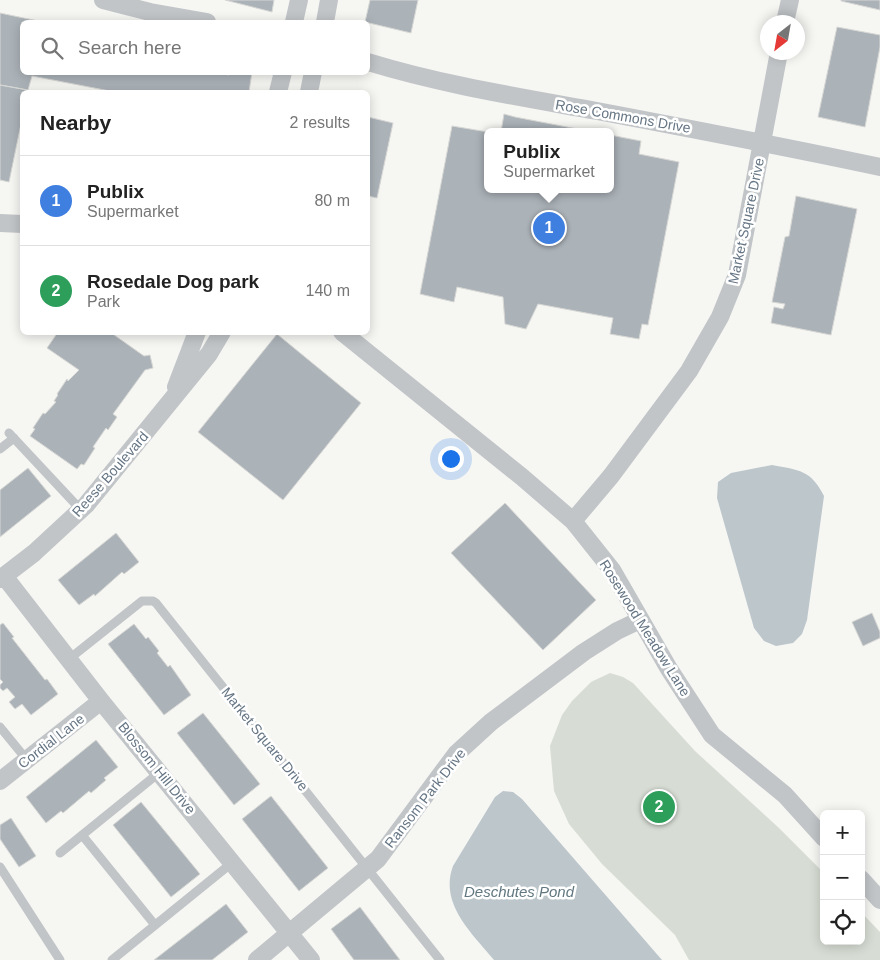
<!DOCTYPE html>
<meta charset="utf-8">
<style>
:root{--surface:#fff;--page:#f2f2f2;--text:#222;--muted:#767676;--line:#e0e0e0;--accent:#e25726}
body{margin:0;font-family:Helvetica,sans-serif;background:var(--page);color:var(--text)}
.controls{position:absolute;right:15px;bottom:15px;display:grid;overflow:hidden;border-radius:8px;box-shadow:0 2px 12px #0003}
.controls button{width:45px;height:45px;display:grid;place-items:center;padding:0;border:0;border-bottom:1px solid var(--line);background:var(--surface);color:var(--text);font:25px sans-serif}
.compass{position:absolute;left:760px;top:15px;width:45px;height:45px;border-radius:50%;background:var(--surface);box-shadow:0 2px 12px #0003;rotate:211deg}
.you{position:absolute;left:450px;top:458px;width:18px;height:18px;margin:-12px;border:4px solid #fff;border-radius:50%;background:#1a73e8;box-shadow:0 0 0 8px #1a73e833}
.badge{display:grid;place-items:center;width:32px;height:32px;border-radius:50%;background:var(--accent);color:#fff;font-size:16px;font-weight:700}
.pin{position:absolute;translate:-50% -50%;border:2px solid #fff;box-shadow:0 1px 5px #0006}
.popup{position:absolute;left:484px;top:128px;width:130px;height:65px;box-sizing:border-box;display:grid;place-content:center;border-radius:8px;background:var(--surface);filter:drop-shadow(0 1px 4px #0005);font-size:16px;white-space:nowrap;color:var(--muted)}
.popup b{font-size:19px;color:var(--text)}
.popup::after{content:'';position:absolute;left:50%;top:100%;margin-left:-10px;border:10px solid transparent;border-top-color:var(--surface)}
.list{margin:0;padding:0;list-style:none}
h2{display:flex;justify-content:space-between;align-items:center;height:65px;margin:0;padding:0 20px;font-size:21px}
h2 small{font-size:16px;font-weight:400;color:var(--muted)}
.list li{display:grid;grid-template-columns:32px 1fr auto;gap:15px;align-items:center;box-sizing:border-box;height:90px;padding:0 20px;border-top:1px solid var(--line)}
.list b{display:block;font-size:19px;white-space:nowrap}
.list p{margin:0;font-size:16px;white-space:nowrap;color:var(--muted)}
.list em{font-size:16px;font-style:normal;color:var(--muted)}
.icon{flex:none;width:28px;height:28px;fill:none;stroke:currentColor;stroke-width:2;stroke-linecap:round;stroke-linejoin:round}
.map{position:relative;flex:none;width:880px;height:960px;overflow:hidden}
.search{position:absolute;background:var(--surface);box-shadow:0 2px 12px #0003;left:20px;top:20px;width:350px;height:55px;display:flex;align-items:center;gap:12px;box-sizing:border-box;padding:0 18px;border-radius:8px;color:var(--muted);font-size:19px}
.panel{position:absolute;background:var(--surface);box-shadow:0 2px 12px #0003;left:20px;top:90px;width:350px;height:245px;border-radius:8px}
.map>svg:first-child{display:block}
</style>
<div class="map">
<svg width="880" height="960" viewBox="0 0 880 960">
<rect width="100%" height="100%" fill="#f6f6f3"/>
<path fill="#d7ddd4" d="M610 673 623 677 633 683 695 751 779 828 824 873V941H861V912L880 932V960H689L675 935 602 864 569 824 554 791 550 746 562 715 572 701 591 682Z"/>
<path fill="#bcc6cb" d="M772 465C799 470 811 470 824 496L807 620 802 634 793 643 776 646 764 641 754 628 717 498 718 482 731 473Z
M503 791 513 792 522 799 662 960H494C472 933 439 904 453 866L495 797Z"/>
<path fill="#abb2b8" stroke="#d7d8d5" d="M225 0H274L272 12Z
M370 0H418L411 33 365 22Z
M841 0H880V10L841 1Z
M0 13 43 22H22V72H214L229 75V72H252L249 92 240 91 239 92H115L32 76 28 90 0 85Z
M837 27 880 35V47L865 127 818 117Z
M0 85 28 90V92H22V119L9 182 0 180Z
M504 114 515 117 593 132H501Z
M368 117 393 123 377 198 368 196Z
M452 126 488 132V189H610V135L641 141 639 154 679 162 648 325 642 324 639 339 610 334 613 318 538 304 526 329 505 324 503 297 457 287 454 302 420 294Z
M796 196 857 209 831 335 771 323 774 307 783 309 785 304 772 302 785 237 789 236Z
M58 332H110L144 356 150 355 153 368 145 370 113 414 117 417 108 430 106 428 93 447 95 448 84 465 81 464 77 469 30 436 35 429 33 428 43 413 45 414 56 402 54 401 58 395 57 394 67 379 68 381 79 370 47 348Z
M277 334 361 403 283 500 198 432Z
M28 468 51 496 0 537V490Z
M505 503 596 600 543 650 451 553Z
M116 533 139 562 124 574 122 572 95 596 94 594 79 605 58 580Z
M872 613 880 632V638L863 646 852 622Z
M3 623 14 637 12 638 45 680 47 679 58 694 31 715 22 704 15 709 9 702 15 697 7 688 3 691 0 688V685L3 682 0 679V625Z
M134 624 146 639 148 637 159 651 157 653 168 667 170 665 191 695 164 715 108 644Z
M203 713 260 784 234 805 177 733Z
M96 740 118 767 104 778 106 780 91 793 89 791 63 813 61 811 46 823 26 797Z
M271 796 328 868 299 891 242 819Z
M141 802 200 874 171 897 113 825Z
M11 818 36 856 19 867 0 839V825Z
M226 904 248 932 212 960H154Z
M360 907 400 960H354L331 929Z"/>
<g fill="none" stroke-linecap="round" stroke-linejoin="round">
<path stroke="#c1c5c8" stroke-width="9" d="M9 433 81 510
M0 449 14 438
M69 659 142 601H153L156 603 440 960
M0 727 27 760
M82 835 155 925
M60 853 160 772
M0 867 60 960
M112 960 233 862"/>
<path stroke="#c1c5c8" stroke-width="18" d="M103 0 150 12 207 22
M294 22 299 0
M325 22 329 0
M785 22 790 0
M368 62C443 85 520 97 597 111 692 129 786 147 880 167
M278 92 283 72
M309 92 313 72
M0 223 22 224
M342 332 522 477 573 521 612 570 669 669 712 735 785 795 824 838
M176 387 197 332
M573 521 611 476 689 371 720 317 737 275 779 52
M4 576 101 701 311 960
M0 579 34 553 86 505 209 354 222 332
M0 781 101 701
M861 879 880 900
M257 960 378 859 456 754 491 722 584 652 617 631 640 620"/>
</g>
<g text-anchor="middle" stroke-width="5" stroke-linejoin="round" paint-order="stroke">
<g font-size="14" fill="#657584" stroke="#fff">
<text transform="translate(623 116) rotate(10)" y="5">Rose Commons Drive</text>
<text transform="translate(746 221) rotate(-78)" y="5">Market Square Drive</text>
<text transform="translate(110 474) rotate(-49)" y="5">Reese Boulevard</text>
<text transform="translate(645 628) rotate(58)" y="5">Rosewood Meadow Lane</text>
<text transform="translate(265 739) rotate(51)" y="5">Market Square Drive</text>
<text transform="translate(51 741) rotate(-38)" y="5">Cordial Lane</text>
<text transform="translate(157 768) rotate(51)" y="5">Blossom Hill Drive</text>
<text transform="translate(425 798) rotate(-52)" y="5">Ransom Park Drive</text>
</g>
<g font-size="15" font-style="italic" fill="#617780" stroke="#fff">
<text x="519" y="897">Deschutes Pond</text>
</g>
</g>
</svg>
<div class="controls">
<button>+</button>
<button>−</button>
<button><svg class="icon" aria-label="locate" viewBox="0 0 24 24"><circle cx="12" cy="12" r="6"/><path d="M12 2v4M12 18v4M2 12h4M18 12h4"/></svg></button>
</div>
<svg class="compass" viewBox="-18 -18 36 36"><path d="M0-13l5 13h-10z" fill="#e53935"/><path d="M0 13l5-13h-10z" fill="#767676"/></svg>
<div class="you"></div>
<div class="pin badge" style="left:549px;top:228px;background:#3f7fe0">1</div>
<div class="popup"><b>Publix</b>Supermarket</div>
<div class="pin badge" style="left:659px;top:807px;background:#2e9e5b">2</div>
<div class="search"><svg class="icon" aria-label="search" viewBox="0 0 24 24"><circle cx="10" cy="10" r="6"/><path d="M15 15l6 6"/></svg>Search here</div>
<section class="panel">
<h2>Nearby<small>2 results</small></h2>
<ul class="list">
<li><span class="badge" style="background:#3f7fe0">1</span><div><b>Publix</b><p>Supermarket</p></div><em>80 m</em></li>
<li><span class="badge" style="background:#2e9e5b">2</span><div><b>Rosedale Dog park</b><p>Park</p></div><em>140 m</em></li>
</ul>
</section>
</div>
